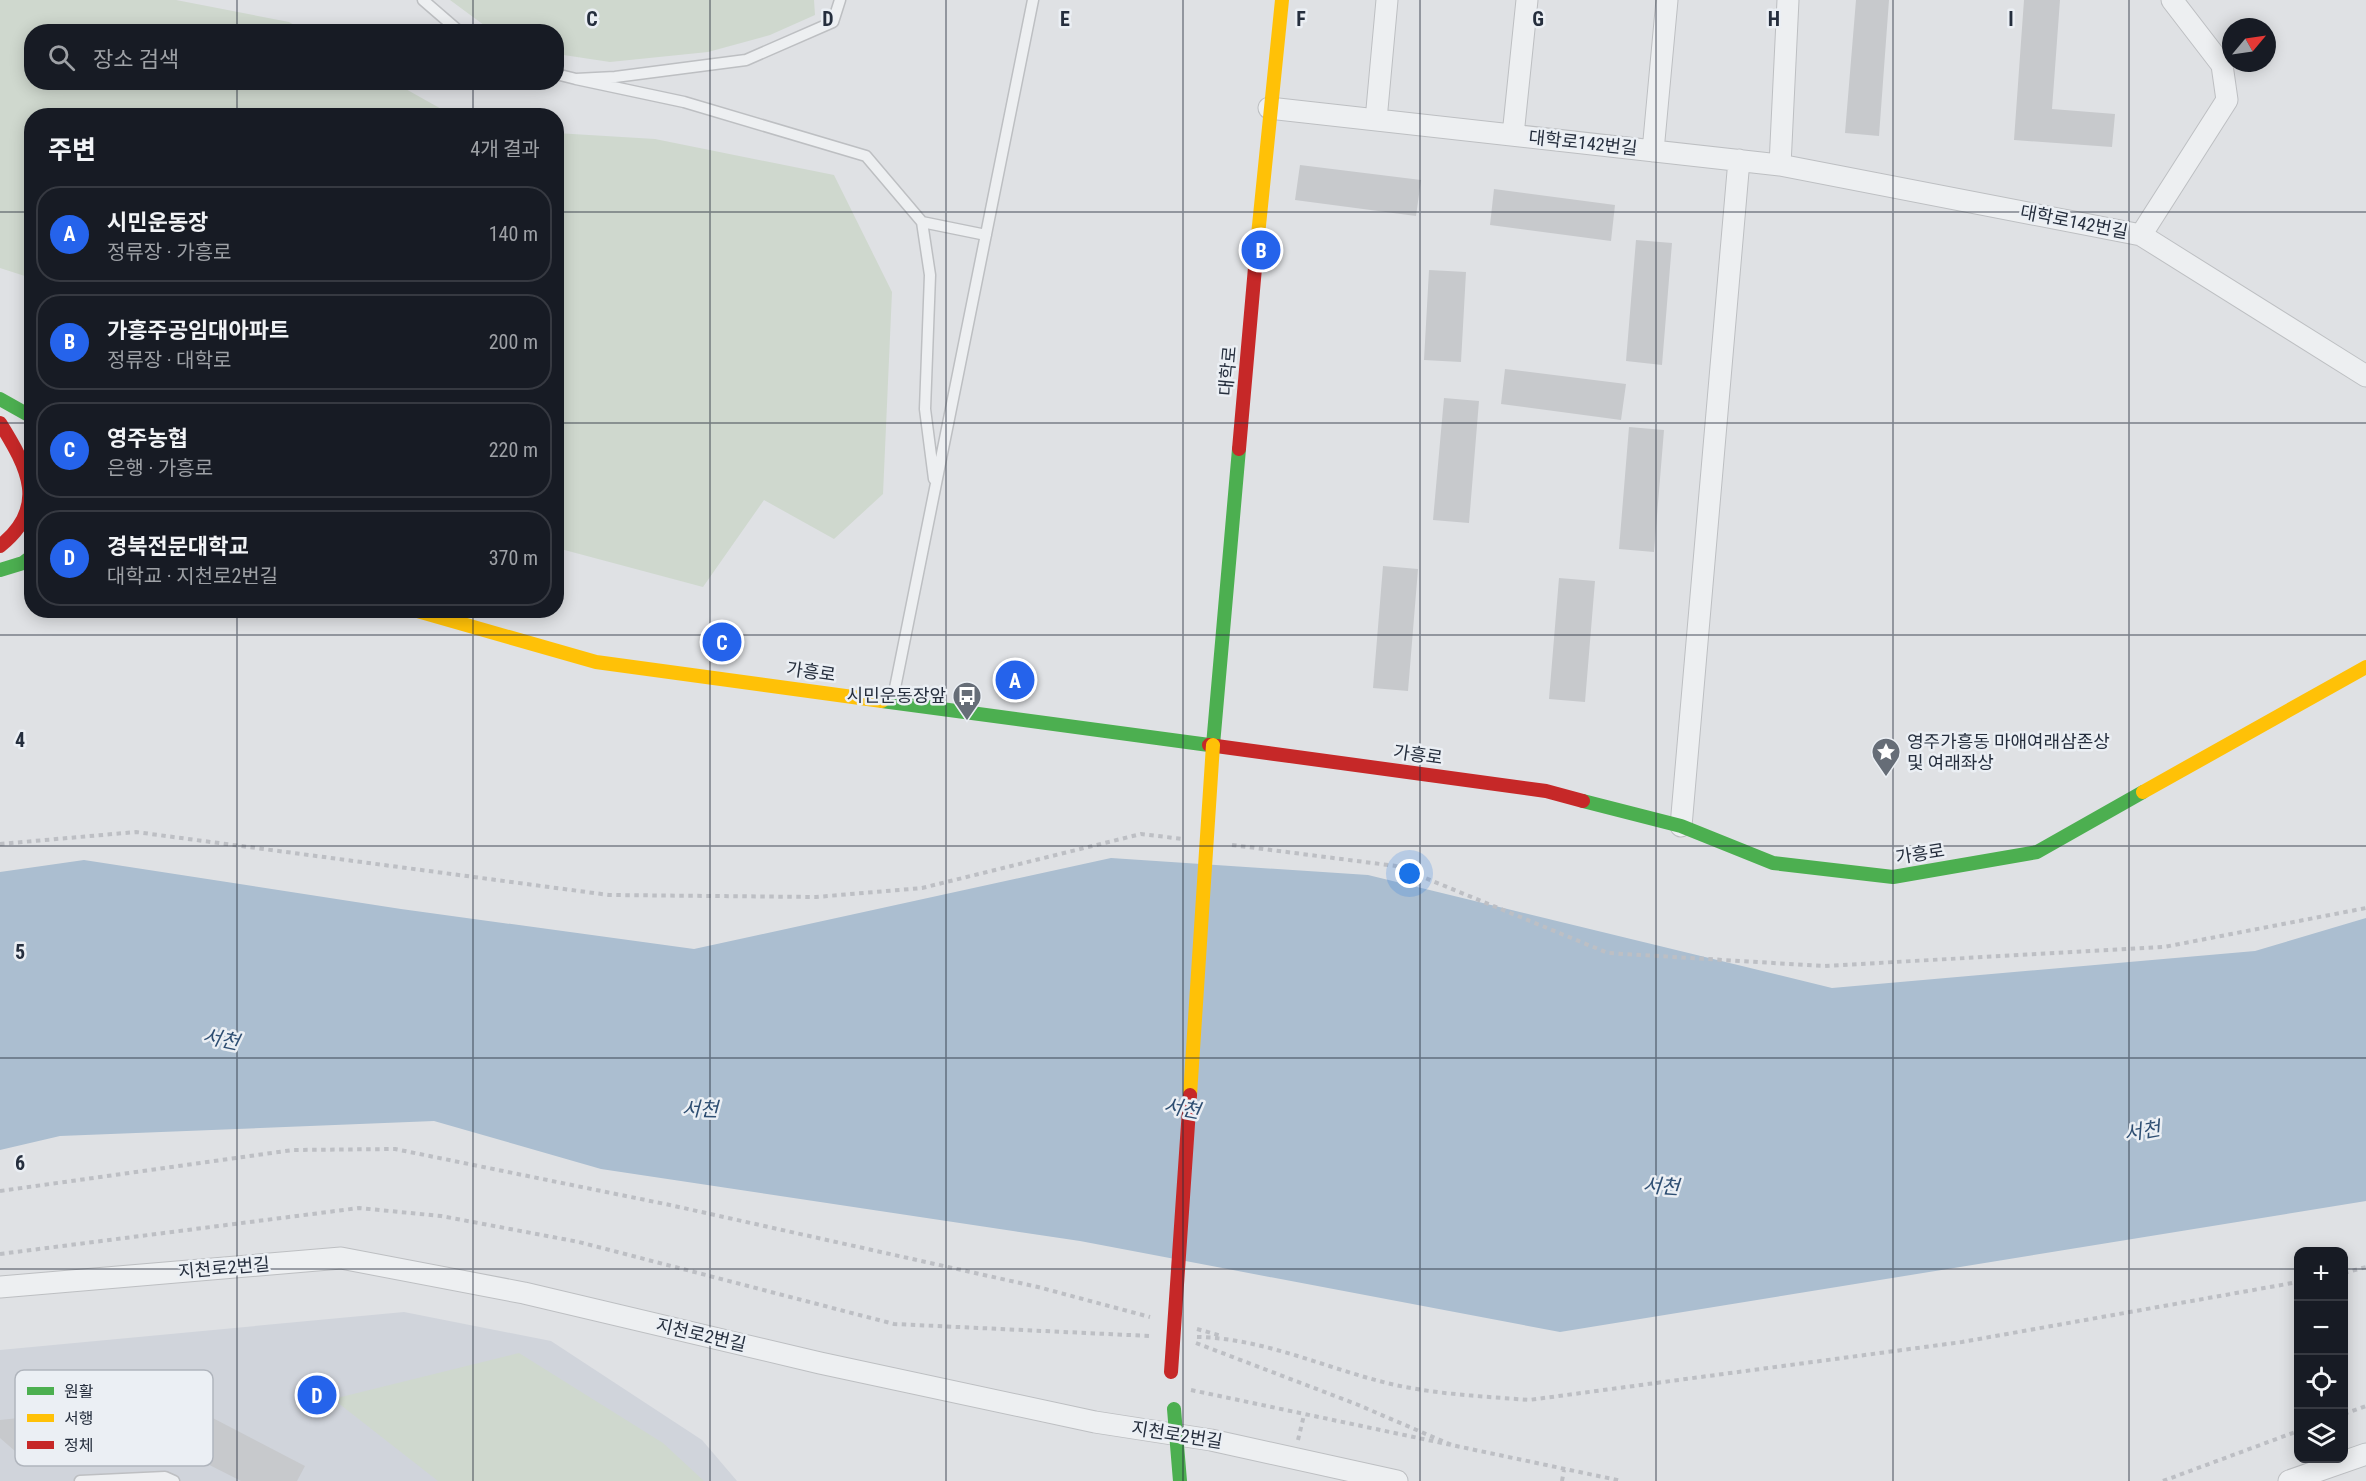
<!DOCTYPE html>
<html lang="ko">
<meta charset="utf-8">
<style>
:root{--surface:#171b24;--page:#20242c;--text:#f1f3f6;--muted:#9ea1a6;--line:#363941;--accent:#2563eb}
body{margin:0;font-family:"Roboto Condensed","Noto Sans KR",sans-serif;background:var(--page);color:var(--text)}
.controls{position:absolute;right:18px;bottom:18px;display:grid;overflow:hidden;border-radius:12px;box-shadow:0 3px 15px #0003}
.controls button{width:54px;height:54px;display:grid;place-items:center;padding:0;border:0;border-bottom:2px solid var(--line);background:var(--surface);color:var(--text);font:30px sans-serif}
.compass{position:absolute;left:2222px;top:18px;width:54px;height:54px;border-radius:50%;background:var(--surface);box-shadow:0 3px 15px #0003;rotate:61deg}
.you{position:absolute;left:1410px;top:874px;width:21px;height:21px;margin:-15px;border:4px solid #fff;border-radius:50%;background:#1a73e8;box-shadow:0 0 0 9px #1a73e833}
.badge{display:grid;place-items:center;width:39px;height:39px;border-radius:50%;background:var(--accent);color:#fff;font-size:20px;font-weight:700}
.pin{position:absolute;translate:-50% -50%;border:3px solid #fff;box-shadow:0 2px 6px #0006}
.list{margin:0;padding:0;list-style:none}
h2{display:flex;justify-content:space-between;align-items:center;height:78px;margin:0;padding:0 24px;font-size:26px}
h2 small{font-size:20px;font-weight:400;color:var(--muted)}
.list li{display:grid;grid-template-columns:39px 1fr auto;gap:18px;align-items:center;box-sizing:border-box;height:96px;margin:0 12px 12px;padding:0 12px;border:2px solid var(--line);border-radius:24px}
.list b{display:block;font-size:22px;white-space:nowrap}
.list p{margin:0;font-size:20px;white-space:nowrap;color:var(--muted)}
.list em{font-size:20px;font-style:normal;color:var(--muted)}
.icon{flex:none;width:33px;height:33px;fill:none;stroke:currentColor;stroke-width:2;stroke-linecap:round;stroke-linejoin:round}
.map{position:relative;flex:none;width:2366px;height:1481px;overflow:hidden}
.search{position:absolute;background:var(--surface);box-shadow:0 3px 15px #0003;left:24px;top:24px;width:540px;height:66px;display:flex;align-items:center;gap:15px;box-sizing:border-box;padding:0 21px;border-radius:24px;color:var(--muted);font-size:22px}
.panel{position:absolute;background:var(--surface);box-shadow:0 3px 15px #0003;left:24px;top:108px;width:540px;height:510px;border-radius:24px}
.map>svg:first-child{display:block}
</style>
<div class="map">
<svg width="2366" height="1481" viewBox="0 0 2366 1481">
<rect width="100%" height="100%" fill="#dfe1e4"/>
<path fill="#d0d4db" d="M404 1312 551 1341 702 1440 737 1481H0V1350Z"/>
<path fill="#cfd8ce" d="M0 0H176L289 22 305 31 32 32V82L395 83 452 115 32 116 31 278 0 268Z
M450 0H814L815 15 770 35 708 52 610 62 557 54 556 32 492 31Z
M556 133 655 139 834 175 892 292 883 494 834 539 764 500 703 587 557 548Z
M519 1353 663 1443 704 1481H438L333 1399Z"/>
<path fill="#abbed0" d="M1111 858 1368 875 1832 988 2255 951 2366 918V1201L1560 1332 1080 1241 601 1169 434 1121 60 1136 0 1150V872L84 860 401 909 694 949Z"/>
<path fill="#c7c9cc" d="M1856 0H1889L1879 136 1845 133Z
M2024 0H2060L2052 109 2115 114 2112 147 2014 140Z
M1300 165 1421 180 1416 216 1295 200Z
M1494 189 1615 205 1611 241 1490 225Z
M1636 240 1672 243 1662 365 1626 361Z
M1429 270 1466 272 1461 362 1424 360Z
M1505 369 1626 384 1621 420 1501 404Z
M1444 398 1479 401 1469 523 1433 520Z
M1629 427 1664 430 1654 552 1619 549Z
M1383 566 1418 569 1408 691 1373 688Z
M1559 578 1595 581 1585 702 1549 699Z
M180 1401 305 1466 297 1481H241L174 1447 23 1458 0 1438V1420Z"/>
<g fill="none" stroke-linecap="round" stroke-linejoin="round">
<g stroke="#bdbfc2" stroke-width="13">
<path id="lane" d="M423 0 460 32
M556 74 576 79 615 77 746 60 833 22 840 0
M576 79 684 102 866 156 922 222 930 275 925 409 934 479
M922 222 986 235
M893 698 1033 0
M80 1481 165 1477 174 1481"/>
</g>
<g stroke="#bdbfc2" stroke-width="23">
<path id="street" d="M1269 108 1780 165 1788 0
M1376 120 1387 0
M1513 135 1527 0
M1653 151 1667 0
M1780 165 2141 235 2366 376
M2141 235 2227 100 2222 65 2172 0
M1681 826 1739 160
M0 1287 341 1258 524 1293 820 1363 1095 1422 1211 1440 1397 1481
M2289 1481 2366 1454"/>
</g>
<path stroke="#bdbfc4" stroke-width="4" stroke-dasharray="4.5 4.5" stroke-linecap="butt" d="M0 844 136 832 609 895 816 897 922 888 1141 834 1183 839
M1232 845 1396 866 1608 953 1823 966 2164 947 2366 908
M0 1191 293 1150 395 1149 670 1205 1038 1287 1150 1317
M0 1254 359 1208 441 1216 579 1242 894 1324 1150 1336
M2344 1273 2366 1267
M1197 1329 1222 1336
M1197 1337C1259 1338 1319 1365 1379 1381 1427 1394 1479 1396 1529 1400L1962 1342 2298 1282
M1196 1343 1356 1404 1454 1446
M1191 1390 1622 1481
M2344 1414 2366 1406
M1298 1440 1304 1415
M1562 1481 1564 1470
M2163 1481 2298 1431"/>
<use href="#lane" stroke="#edeff1" stroke-width="10"/>
<use href="#street" stroke="#edeff1" stroke-width="21"/>
<path stroke="#4caf50" stroke-width="14" d="M0 399 32 417
M0 570 23 563 32 556
M882 701 1209 745
M1213 745 1239 449
M1583 801 1681 826 1773 863 1893 877 2037 852 2143 792"/>
<path stroke="#ffc107" stroke-width="14" d="M1257 245 1282 0
M414 610 596 662 882 701
M2143 792 2366 667"/>
<path stroke="#c62828" stroke-width="14" d="M0 423C28 468 49 507 0 546
M1239 449 1257 245
M1209 745 1546 791 1583 801"/>
<path stroke="#4caf50" stroke-width="14" d="M1174 1409 1180 1481"/>
<path stroke="#ffc107" stroke-width="14" d="M1190 1095 1213 745"/>
<path stroke="#c62828" stroke-width="14" d="M1171 1372 1190 1095"/>
</g>
<path fill="none" stroke="#252e3d" stroke-width="1.5" stroke-opacity="0.55" d="M237 0V32M473 0V32M710 0V1481M946 0V1481M1183 0V1481M1420 0V1481M1656 0V1481M1893 0V1481M2129 0V1481M237 82V116M473 82V116M0 212H32M556 212H2366M0 423H32M556 423H2366M237 610V1481M473 610V1481M0 635H2366M0 846H2366M0 1058H2366M0 1269H2298M2344 1269H2366"/>
<defs>
<g id="bus-pin" transform="scale(1.5)"><path d="M0 17L-7.5 6A9.5 9.5 0 1 1 7.5 6Z" fill="#666d77" stroke="#ebeff4"/><path d="M-5-6H5V4H4V6H2V4H-2V6H-4V4H-5ZM-3.5-4V0h7V-4ZM-3.5 1.2v1.5H-2V1.2ZM2 1.2v1.5H3.5V1.2Z" fill="#fff"/></g>
<g id="sight-pin" transform="scale(1.5)"><path d="M0 17L-7.5 6A9.5 9.5 0 1 1 7.5 6Z" fill="#666d77" stroke="#ebeff4"/><path d="M0-6L1.8-2.2L6-1.7L2.9 1.2L3.7 5.4L0 3.3L-3.7 5.4L-2.9 1.2L-6-1.7L-1.8-2.2Z" fill="#fff"/></g>
</defs>
<g fill-rule="evenodd">
<use href="#bus-pin" x="967" y="696"/>
<use href="#sight-pin" x="1886" y="752"/>
</g>
<g text-anchor="middle" stroke-width="5" stroke-linejoin="round" paint-order="stroke">
<g font-size="18" fill="#252e3d" stroke="#ebeff4">
<text transform="translate(1583 143) rotate(6)" y="6">대학로142번길</text>
<text transform="translate(2074 222) rotate(11)" y="6">대학로142번길</text>
<text transform="translate(1228 371) rotate(-85)" y="6">대학로</text>
<text transform="translate(811 672) rotate(8)" y="6">가흥로</text>
<text transform="translate(1418 755) rotate(8)" y="6">가흥로</text>
<text transform="translate(1920 854) rotate(-9)" y="6">가흥로</text>
<text transform="translate(224 1268) rotate(-5)" y="6">지천로2번길</text>
<text transform="translate(701 1335) rotate(13)" y="6">지천로2번길</text>
<text transform="translate(1177 1435) rotate(9)" y="6">지천로2번길</text>
</g>
<g font-size="18" fill="#252e3d" stroke="#ebeff4" text-anchor="end">
<text x="946" y="702">시민운동장앞</text>
<text x="1907" y="748" text-anchor="start">영주가흥동 마애여래삼존상<tspan x="1907" dy="21">및 여래좌상</tspan></text>
</g>
<g font-size="20" font-style="italic" fill="#2e4e72" stroke="#ebeff4">
<text transform="translate(221 1039) rotate(12)" y="7">서천</text>
<text transform="translate(1182 1108) rotate(10)" y="7">서천</text>
<text transform="translate(700 1109) rotate(1)" y="7">서천</text>
<text transform="translate(2142 1131) rotate(-10)" y="7">서천</text>
<text transform="translate(1661 1186) rotate(4)" y="7">서천</text>
</g>
</g>
<rect x="15" y="1370" width="198" height="96" rx="9" fill="#ebeff4" stroke="#b0b5bd" stroke-width="1.5"/>
<rect x="27" y="1387" width="27" height="8" fill="#4caf50"/>
<rect x="27" y="1414" width="27" height="8" fill="#ffc107"/>
<rect x="27" y="1441" width="27" height="8" fill="#c62828"/>
<g font-size="16" fill="#252e3d">
<text x="64" y="1397">원활</text>
<text x="64" y="1424">서행</text>
<text x="64" y="1451">정체</text>
</g>
<g font-size="20" text-anchor="middle" font-weight="bold" fill="#252e3d" stroke="#ebeff4" stroke-width="5" stroke-linejoin="round" paint-order="stroke">
<text x="592" y="26">C</text>
<text x="828" y="26">D</text>
<text x="1065" y="26">E</text>
<text x="1301" y="26">F</text>
<text x="1538" y="26">G</text>
<text x="1774" y="26">H</text>
<text x="2011" y="26">I</text>
<text x="20" y="747">4</text>
<text x="20" y="959">5</text>
<text x="20" y="1170">6</text>
</g>
</svg>
<div class="controls">
<button>+</button>
<button>−</button>
<button><svg class="icon" aria-label="locate" viewBox="0 0 24 24"><circle cx="12" cy="12" r="6"/><path d="M12 2v4M12 18v4M2 12h4M18 12h4"/></svg></button>
<button><svg class="icon" aria-label="layers" viewBox="0 0 24 24"><path d="M12 4l9 5-9 5-9-5zM3 14l9 5 9-5"/></svg></button>
</div>
<svg class="compass" viewBox="-18 -18 36 36"><path d="M0-13l5 13h-10z" fill="#e53935"/><path d="M0 13l5-13h-10z" fill="#9ea1a6"/></svg>
<div class="you"></div>
<div class="pin badge" style="left:1015px;top:680px">A</div>
<div class="pin badge" style="left:1261px;top:250px">B</div>
<div class="pin badge" style="left:722px;top:642px">C</div>
<div class="pin badge" style="left:317px;top:1395px">D</div>
<div class="search"><svg class="icon" aria-label="search" viewBox="0 0 24 24"><circle cx="10" cy="10" r="6"/><path d="M15 15l6 6"/></svg>장소 검색</div>
<section class="panel">
<h2>주변<small>4개 결과</small></h2>
<ul class="list">
<li><span class="badge">A</span><div><b>시민운동장</b><p>정류장 · 가흥로</p></div><em>140 m</em></li>
<li><span class="badge">B</span><div><b>가흥주공임대아파트</b><p>정류장 · 대학로</p></div><em>200 m</em></li>
<li><span class="badge">C</span><div><b>영주농협</b><p>은행 · 가흥로</p></div><em>220 m</em></li>
<li><span class="badge">D</span><div><b>경북전문대학교</b><p>대학교 · 지천로2번길</p></div><em>370 m</em></li>
</ul>
</section>
</div>
